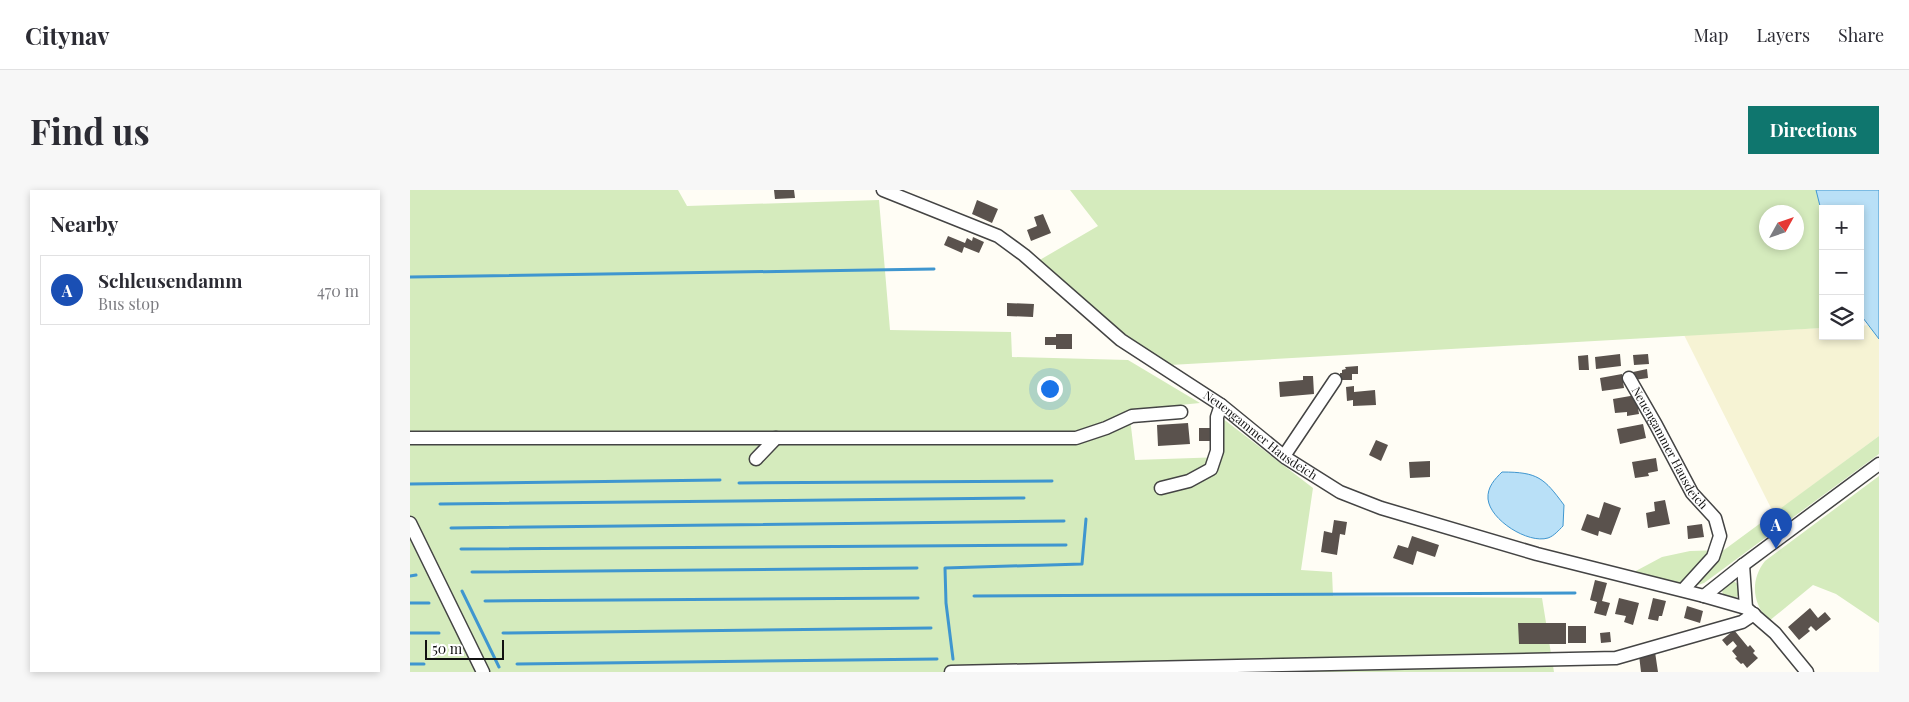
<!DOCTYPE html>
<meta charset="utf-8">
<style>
:root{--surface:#fff;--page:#f7f7f7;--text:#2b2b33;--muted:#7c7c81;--line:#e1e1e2;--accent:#0f766e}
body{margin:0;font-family:"Playfair Display",serif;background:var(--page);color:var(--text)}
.controls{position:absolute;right:15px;top:15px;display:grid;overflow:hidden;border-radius:0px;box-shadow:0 2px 8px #0003}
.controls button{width:45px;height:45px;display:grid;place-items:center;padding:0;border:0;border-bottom:1px solid var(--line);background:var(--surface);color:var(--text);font:25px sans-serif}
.compass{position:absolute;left:1349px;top:15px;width:45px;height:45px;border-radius:50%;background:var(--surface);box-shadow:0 2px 8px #0003;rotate:50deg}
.scale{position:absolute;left:15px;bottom:12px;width:79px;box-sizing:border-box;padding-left:5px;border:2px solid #111;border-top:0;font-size:14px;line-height:18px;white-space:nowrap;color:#111;-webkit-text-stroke:4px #fff;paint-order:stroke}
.you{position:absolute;left:639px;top:198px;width:18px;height:18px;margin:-12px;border:4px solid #fff;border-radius:50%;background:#1a73e8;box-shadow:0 0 0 8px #1a73e833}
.badge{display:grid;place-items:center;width:32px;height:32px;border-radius:50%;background:var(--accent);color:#fff;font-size:16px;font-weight:700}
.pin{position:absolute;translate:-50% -41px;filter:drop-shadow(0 1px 2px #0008)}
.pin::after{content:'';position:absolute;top:26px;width:18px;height:15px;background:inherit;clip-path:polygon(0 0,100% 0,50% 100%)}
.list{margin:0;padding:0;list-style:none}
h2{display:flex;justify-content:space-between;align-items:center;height:65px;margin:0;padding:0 20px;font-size:21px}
h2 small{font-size:16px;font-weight:400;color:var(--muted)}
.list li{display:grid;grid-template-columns:32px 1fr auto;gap:15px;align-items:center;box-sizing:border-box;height:70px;margin:0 10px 10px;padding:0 10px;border:1px solid var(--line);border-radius:0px}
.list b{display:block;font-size:19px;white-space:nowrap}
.list p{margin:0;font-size:16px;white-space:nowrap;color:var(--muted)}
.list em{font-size:16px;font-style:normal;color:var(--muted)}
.icon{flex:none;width:28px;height:28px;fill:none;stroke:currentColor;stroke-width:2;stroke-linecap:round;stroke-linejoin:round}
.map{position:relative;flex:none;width:1469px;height:482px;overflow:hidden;border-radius:0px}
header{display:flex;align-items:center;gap:30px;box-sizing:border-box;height:70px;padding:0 25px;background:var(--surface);border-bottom:1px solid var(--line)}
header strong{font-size:24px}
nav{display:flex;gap:28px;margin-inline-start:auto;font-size:18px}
.intro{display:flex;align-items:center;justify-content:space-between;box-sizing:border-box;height:120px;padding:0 30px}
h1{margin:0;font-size:35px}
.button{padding:12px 22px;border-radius:0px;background:var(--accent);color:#fff;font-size:18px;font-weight:700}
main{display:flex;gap:30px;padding:0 30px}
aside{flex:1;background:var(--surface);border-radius:0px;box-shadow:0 2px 8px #0003}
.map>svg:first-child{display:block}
</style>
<header>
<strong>Citynav</strong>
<nav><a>Map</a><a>Layers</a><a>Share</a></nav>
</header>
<div class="intro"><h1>Find us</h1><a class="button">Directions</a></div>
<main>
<aside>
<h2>Nearby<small></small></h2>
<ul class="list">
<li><span class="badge" style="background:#1a4fb4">A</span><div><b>Schleusendamm</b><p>Bus stop</p></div><em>470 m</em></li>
</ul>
</aside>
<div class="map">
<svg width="1469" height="482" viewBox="0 0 1469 482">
<rect width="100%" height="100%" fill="#fffdf5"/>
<path fill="#f6f3d4" d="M1459 135 1469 149V246L1364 324 1274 145 1413 138V146H1450V136Z"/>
<path fill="#d5ebbd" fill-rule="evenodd" d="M0 0H268L277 16 469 10 480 140 601 142 602 167 718 170 790 213 719 220 725 270 813 267 812 228 903 298 891 380 922 382 923 406 1132 408 1144 482H0Z
M660 0H1406L1413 28V138L760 175 715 144 628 71 688 36ZM1356 22H1386V52H1356Z
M1469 246V264L1294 393 1282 397 1224 382 1252 367 1280 361 1314 360Z
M1469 286V433L1426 404 1403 395 1359 431C1342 413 1340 390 1355 371Z
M1312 400a9 9 0 1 1 18 0a9 9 0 1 1-18 0Z"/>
<path fill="#b9e0f7" stroke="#3f96cf" d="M1406 0H1469V149L1450 124V19H1413V28Z
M1092 282C1128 282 1134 288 1154 315L1153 336C1149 340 1144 346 1138 348 1118 354 1080 330 1078 309 1077 297 1085 289 1092 282Z"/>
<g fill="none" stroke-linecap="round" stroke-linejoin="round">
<path stroke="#3f96cf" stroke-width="3" d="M0 87 524 79
M329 293 642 291
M0 294 310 290
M30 314 614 308
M41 338 654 331
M51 359 656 355
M62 382 507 378
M0 386 6 385
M52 401 89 477
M564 406 1165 403
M75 411 508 408
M0 413H19
M0 443H29
M93 443 521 438
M543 469 536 413 535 378 672 374 676 329
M0 474H14
M107 474 527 469"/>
</g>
<path fill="#5a524d" d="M364 0H384L385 8 365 9Z
M567 10 588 19 582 33 562 24Z
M633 24 641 43 621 51 617 40 627 36 624 27Z
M538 46 555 53 557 48 562 51 563 47 574 52 569 63 554 57 552 63 534 55Z
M597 113 624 114 623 127 597 126Z
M646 144H662V159H646V155H635V147H646Z
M1210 164 1211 176 1186 179 1185 167Z
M1238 164 1239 174 1224 175 1223 165Z
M1178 165 1179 180H1169L1168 166Z
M948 176V184H942V190H930V183H932V180L936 179 935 177Z
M1237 179 1238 188 1224 190 1223 182Z
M1212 184 1214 198 1192 201 1190 188Z
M893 186H903L904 204 870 207 869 192 893 190Z
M944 196V202L965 200 966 215 943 216V210L937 211 936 197Z
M1226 205 1229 224 1217 226V222L1205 223 1203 209Z
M778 233 780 254 748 256 747 235Z
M1233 234 1236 248 1210 254 1207 239Z
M789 238H800L801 251H789Z
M966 250 978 255 971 271 959 265Z
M1246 268 1248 281 1238 283 1239 286 1225 288 1222 272Z
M1020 271V287L1000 288 999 272Z
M1255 310 1260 334 1238 338 1236 323 1245 321 1244 312Z
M1194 312 1211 318 1201 345 1189 341 1188 346 1171 340 1177 324 1189 328Z
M924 330 937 332 935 345 930 344 927 365 911 362 914 341 922 343Z
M1292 334 1294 347 1278 349 1277 336Z
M1002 346 1029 355 1025 367 1007 361 1003 375 983 368 988 355 998 358Z
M1185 390 1197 393 1192 411 1200 413 1196 426 1184 423 1187 412 1180 410Z
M1209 408 1229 413 1223 435 1214 432 1216 426 1205 424Z
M1243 408 1256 411 1252 426H1249L1248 431 1238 429Z
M1277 416 1293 421 1290 433 1274 428Z
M1400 418 1408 428 1415 422 1421 429 1406 441 1401 436 1398 439 1400 441 1389 450 1378 437Z
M1108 433H1156V454H1109Z
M1158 436H1176V453H1158Z
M1324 440 1338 457 1340 455 1345 461 1343 463 1348 468 1337 478 1333 473 1331 474 1325 468 1327 467 1322 461 1327 456 1323 451 1317 456 1312 450Z
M1200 442 1201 452 1191 453 1190 443Z
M1245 462 1248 482H1231L1229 465Z"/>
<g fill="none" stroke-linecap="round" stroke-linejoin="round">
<g stroke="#444" stroke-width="15">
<g id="minor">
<path id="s1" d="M473 0 588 46 614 65 711 150 811 215 876 268 930 302 971 318 1127 364 1294 406 1336 418 1365 443 1397 482"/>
<path id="s2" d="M1219 188 1246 235 1282 303 1305 328 1310 346 1303 367 1273 400"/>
<path d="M0 248H666L696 238 722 226 771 222"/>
<path d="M874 266 925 190"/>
<path d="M346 269 366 248"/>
<path d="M751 298 779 291 801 279 807 261V227L811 215"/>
<path d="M0 333 73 482"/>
<path d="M1333 375 1336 418"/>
<path d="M1294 406 1333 375 1469 274"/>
<path d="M541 482 1206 468 1332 432 1344 424"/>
</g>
</g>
<use href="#minor" stroke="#fff" stroke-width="12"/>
</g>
<g text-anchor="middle" stroke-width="5" stroke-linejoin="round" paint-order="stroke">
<g font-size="12" fill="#111" stroke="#fff">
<text dy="4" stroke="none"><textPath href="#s1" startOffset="454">Neuengammer Hausdeich</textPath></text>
<text dy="4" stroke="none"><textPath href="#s2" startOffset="81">Neuengammer Hausdeich</textPath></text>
</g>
</g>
</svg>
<div class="controls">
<button>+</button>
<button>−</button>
<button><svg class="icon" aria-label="layers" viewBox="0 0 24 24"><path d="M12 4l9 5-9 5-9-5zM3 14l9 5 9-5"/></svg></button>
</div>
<svg class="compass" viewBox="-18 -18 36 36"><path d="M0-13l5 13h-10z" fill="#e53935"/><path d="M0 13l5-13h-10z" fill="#7c7c81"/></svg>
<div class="scale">50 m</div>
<div class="you"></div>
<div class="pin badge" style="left:1366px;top:359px;background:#1a4fb4">A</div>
</div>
</main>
